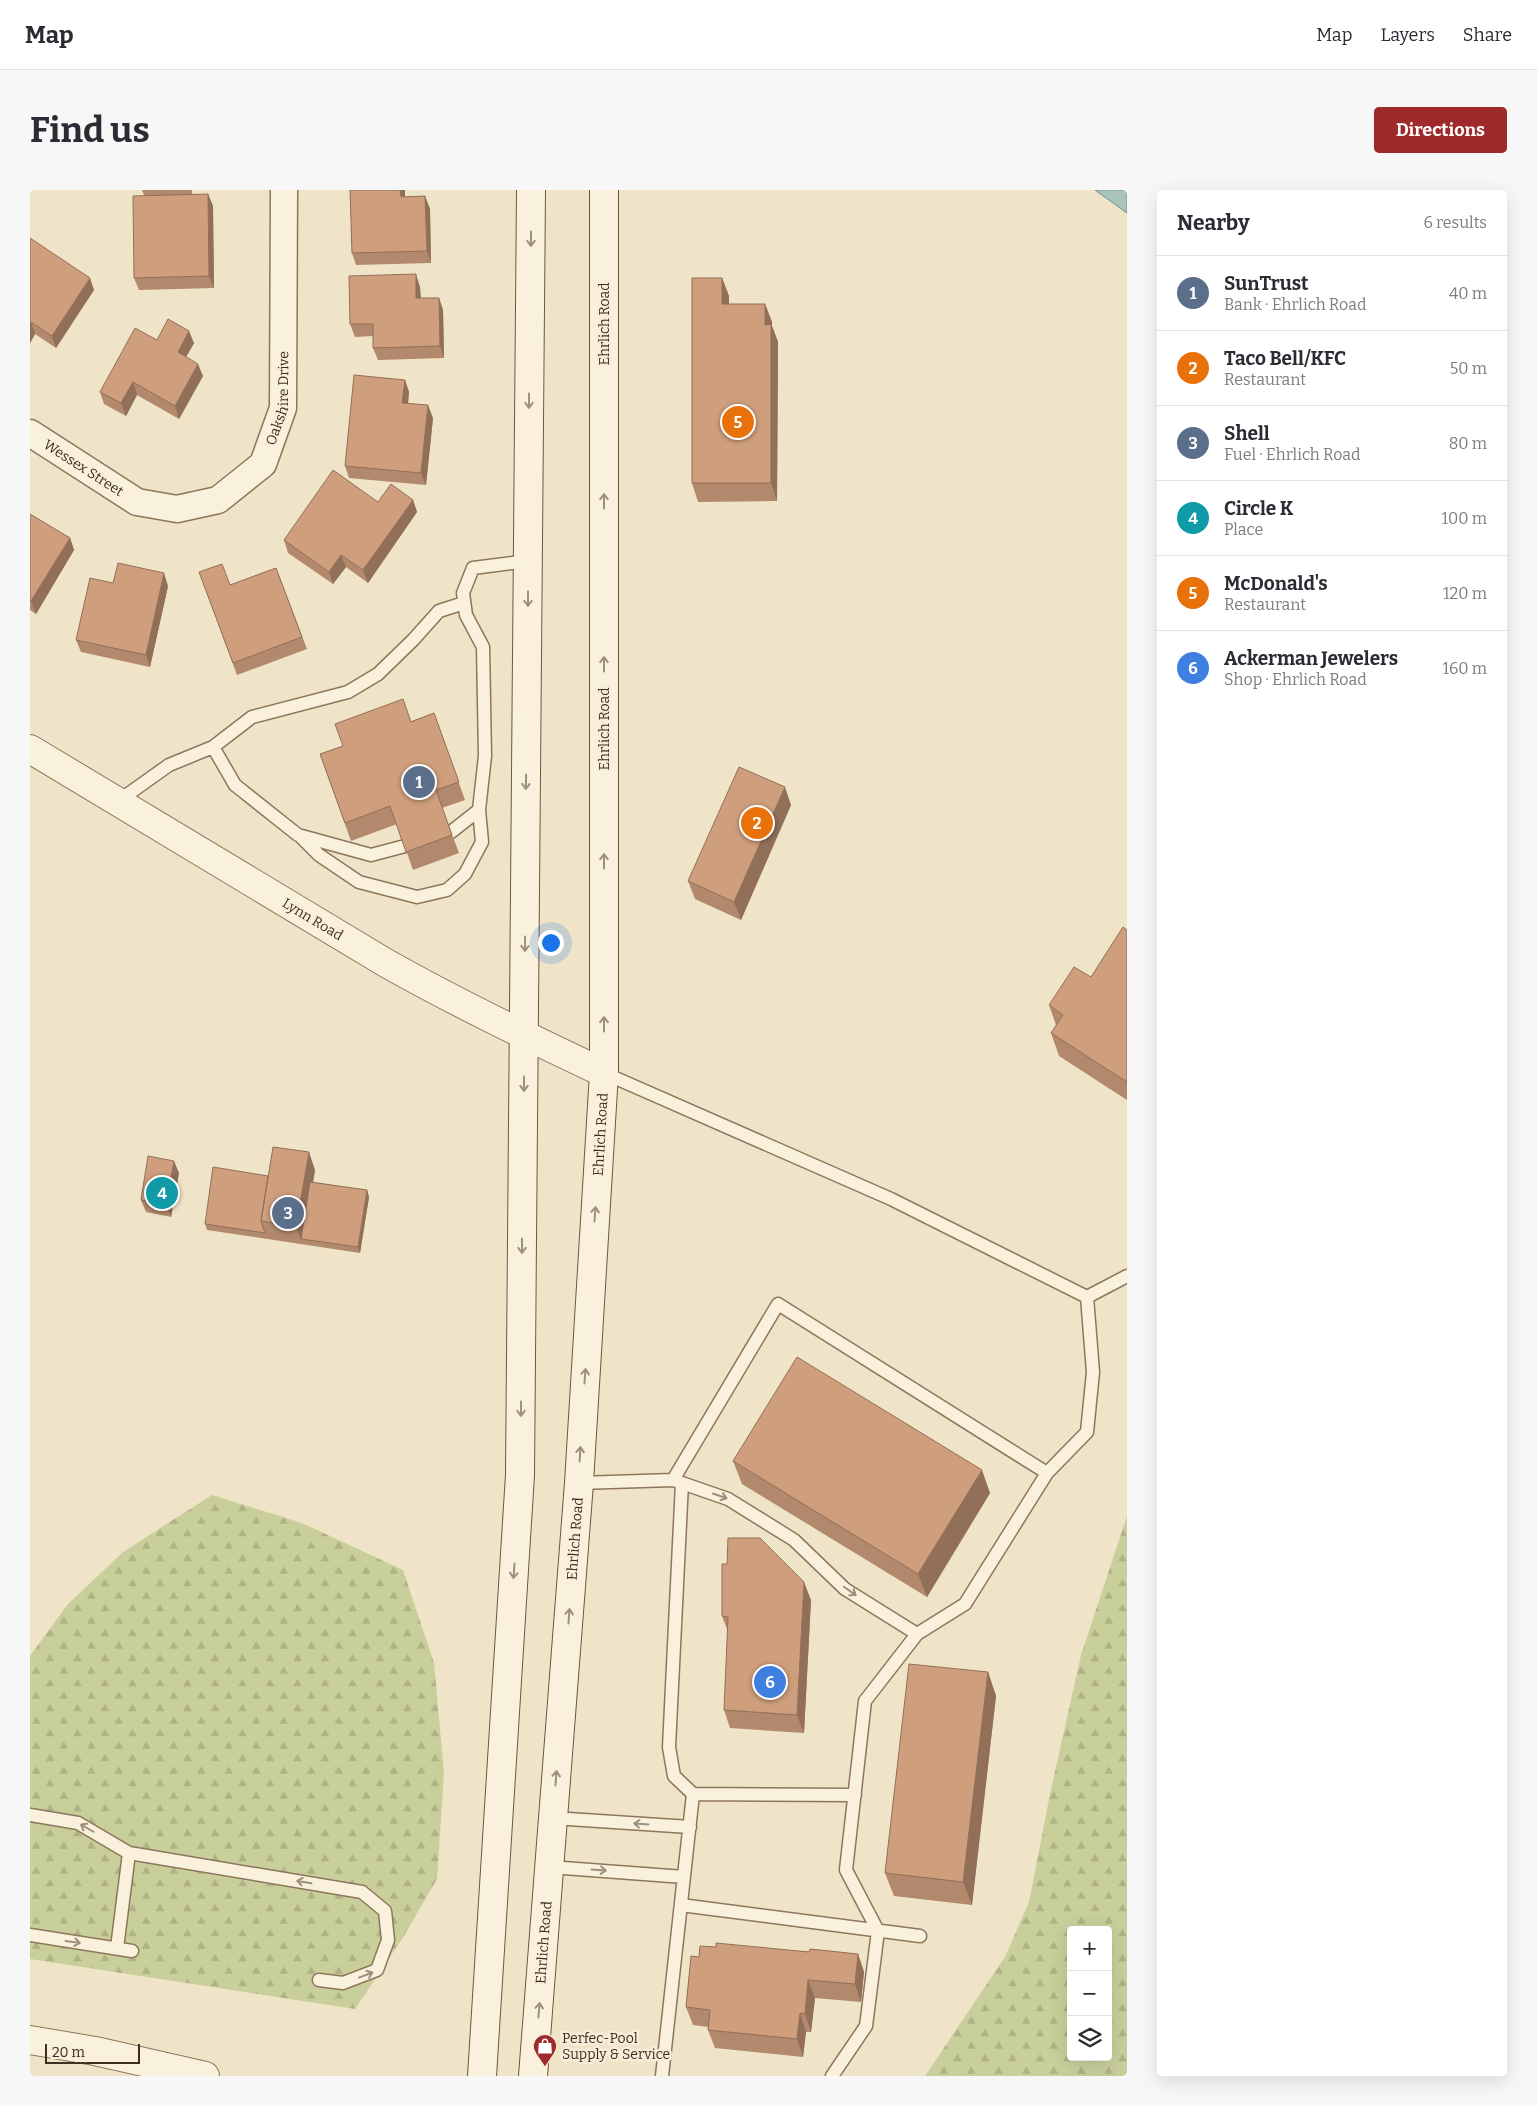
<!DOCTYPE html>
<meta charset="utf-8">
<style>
:root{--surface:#fff;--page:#f7f7f7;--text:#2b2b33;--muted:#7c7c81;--line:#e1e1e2;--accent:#9e2a2b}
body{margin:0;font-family:Bitter,serif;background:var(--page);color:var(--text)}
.controls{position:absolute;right:15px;bottom:15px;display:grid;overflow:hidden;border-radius:5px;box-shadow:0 5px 20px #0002}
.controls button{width:45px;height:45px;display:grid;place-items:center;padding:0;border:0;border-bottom:1px solid var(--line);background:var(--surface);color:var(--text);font:25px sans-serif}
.scale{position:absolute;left:15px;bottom:12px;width:95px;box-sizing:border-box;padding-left:5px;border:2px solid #3d2e20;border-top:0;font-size:14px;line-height:18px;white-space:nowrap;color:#3d2e20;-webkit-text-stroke:4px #f7eed8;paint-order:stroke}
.you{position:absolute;left:520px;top:752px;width:18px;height:18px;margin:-12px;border:4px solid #fff;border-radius:50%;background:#1a73e8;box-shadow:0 0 0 8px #1a73e833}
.badge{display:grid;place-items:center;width:32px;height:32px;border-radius:50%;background:var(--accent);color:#fff;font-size:16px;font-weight:700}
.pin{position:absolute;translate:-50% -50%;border:2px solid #fff;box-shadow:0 1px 5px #0006}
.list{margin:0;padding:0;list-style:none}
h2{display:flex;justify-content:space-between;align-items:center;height:65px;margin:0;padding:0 20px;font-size:21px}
h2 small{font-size:16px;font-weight:400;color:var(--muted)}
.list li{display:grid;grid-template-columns:32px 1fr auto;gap:15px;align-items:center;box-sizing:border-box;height:75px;padding:0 20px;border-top:1px solid var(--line)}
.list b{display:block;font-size:19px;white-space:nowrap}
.list p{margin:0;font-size:16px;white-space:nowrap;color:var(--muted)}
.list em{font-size:16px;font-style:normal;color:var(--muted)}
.icon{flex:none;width:28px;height:28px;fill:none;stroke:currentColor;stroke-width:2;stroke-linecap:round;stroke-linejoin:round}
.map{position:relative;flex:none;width:1097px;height:1886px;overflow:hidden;border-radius:5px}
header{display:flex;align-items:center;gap:30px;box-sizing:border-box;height:70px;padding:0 25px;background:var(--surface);border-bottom:1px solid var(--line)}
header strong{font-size:24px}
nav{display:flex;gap:28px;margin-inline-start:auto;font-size:18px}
.intro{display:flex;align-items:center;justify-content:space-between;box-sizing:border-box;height:120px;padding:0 30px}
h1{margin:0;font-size:35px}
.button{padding:12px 22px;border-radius:5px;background:var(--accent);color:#fff;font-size:18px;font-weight:700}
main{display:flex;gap:30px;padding:0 30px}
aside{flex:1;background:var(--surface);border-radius:5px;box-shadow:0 5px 20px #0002}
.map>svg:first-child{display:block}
</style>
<header>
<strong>Map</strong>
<nav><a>Map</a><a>Layers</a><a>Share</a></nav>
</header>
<div class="intro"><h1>Find us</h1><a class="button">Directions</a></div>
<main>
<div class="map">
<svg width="1097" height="1886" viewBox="0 0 1097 1886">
<defs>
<pattern id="forest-firs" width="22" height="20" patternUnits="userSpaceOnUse" patternTransform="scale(1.25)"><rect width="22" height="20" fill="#c9cf9b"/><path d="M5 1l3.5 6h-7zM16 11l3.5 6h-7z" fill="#aeb285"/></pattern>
</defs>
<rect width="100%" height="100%" fill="#f0e4c8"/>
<path fill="url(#forest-firs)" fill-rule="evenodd" d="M182 1305 272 1333 373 1380 404 1473 414 1583 407 1689 374 1746 325 1819 0 1769V1466L38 1414 93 1362Z
M1097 1326V1886H895L975 1767 999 1712 1020 1604 1051 1465ZM1041 1740H1078V1867H1041Z"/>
<path fill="#a9c4bc" stroke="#6f938a" d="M1065 0H1097V23Z"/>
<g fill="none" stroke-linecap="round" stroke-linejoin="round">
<g stroke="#8d765c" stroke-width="15">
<path id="service" d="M183 557 222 527 318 502 348 484 383 450 409 421 434 413
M87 612 139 575 183 557 205 595 268 645 341 665 375 656
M421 642 449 620 455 566 453 457 436 425 433 403 443 378 498 371
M270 646 289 665 329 692 387 707 417 700 435 684 452 652 449 620
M574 883 861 1009 1057 1107
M646 1291 698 1309 764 1350 815 1399 887 1444
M549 1293 643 1290 748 1114 1017 1283 1057 1242 1063 1182 1057 1107 1097 1086
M652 1293 639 1557 644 1586 663 1604
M0 1625 48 1633 99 1663 332 1702 355 1721 358 1750 347 1780 313 1793 289 1790
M523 1628 660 1637
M520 1677 654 1687
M651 1715 890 1746
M0 1745 102 1761
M87 1758 99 1663
M632 1886 663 1604 825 1605
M802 1886 836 1836 848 1741 816 1680 835 1511 887 1444 935 1414 1017 1283"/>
</g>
<g stroke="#8d765c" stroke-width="29">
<g id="minor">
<path id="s1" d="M0 243 107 312 147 319 188 310 233 274 253 218 254 0"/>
</g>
</g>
<g stroke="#8d765c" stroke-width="30">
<g id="tertiary">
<path id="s2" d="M0 559 356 773C427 813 500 848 574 883"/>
<path d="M0 1850 65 1861 175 1886"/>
</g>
</g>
<g stroke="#6f573f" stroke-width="30">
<g id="secondary">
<path d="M452 1886 490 1285 501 0"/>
<path id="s3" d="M503 1886 549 1293 574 883V0"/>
</g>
</g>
<use href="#service" stroke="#faf1dc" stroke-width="12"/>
<use href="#minor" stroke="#faf1dc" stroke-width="26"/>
<use href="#tertiary" stroke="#faf1dc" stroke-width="28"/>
<use href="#secondary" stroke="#faf1dc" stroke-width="28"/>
</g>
<path fill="#b2896c" d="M112 0H162V4H178L183 16 184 98 109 100 104 88 114 5Z
M320 0H375V7L395 6 400 19 401 73 326 75 322 63Z
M0 48 64 100 26 158 5 144 0 153Z
M692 88 699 106V114H735L742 132V136L748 152 747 311 668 312 662 293Z
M390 97 391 108H409L413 120 414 168 348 170 343 158V146L325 147 320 134Z
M127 150 164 153 156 167 173 186 149 229 107 205 96 226 74 214 70 202Z
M375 190 379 202 378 213 403 228 396 295 319 288 315 276Z
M383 310 387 322 338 393 316 377 303 394 258 363 254 350 348 312Z
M0 324 40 348 44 360 6 424 0 420Z
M246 378 277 459 207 485 169 382 200 395Z
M83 393 138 396 120 477 51 462 46 450Z
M404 523 435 610 412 618 429 663 383 680 367 634 321 651 290 564Z
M761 615 711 730 665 709 658 691Z
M1097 740V910L1029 866 1021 843 1026 835 1019 815 1061 787Z
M285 980 283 992 337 1000 339 1007 330 1063 177 1040 175 1034 238 986Z
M149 983 141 1027 116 1022 111 1010Z
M703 1271 960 1303 897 1407 712 1294Z
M781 1410 774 1543 700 1538 694 1520 698 1442 692 1426Z
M958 1482 966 1506 942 1715 864 1706 855 1683Z
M686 1757 828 1764 834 1782 831 1812 785 1808 781 1842H776L773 1867 685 1858 678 1840V1837L663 1835 656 1817 669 1767Z"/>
<path fill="#916f58" d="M370 0H375V19L371 7Z
M178 4 183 16 184 98 179 86Z
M395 6 400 19 401 73 397 61Z
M386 84 390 97 391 121 386 108Z
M60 88 64 100 26 158 22 146Z
M692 88 699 106V132L692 114Z
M409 108 413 120 414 168 410 156Z
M735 114 742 132V136L748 152 747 311 741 293 735 135Z
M1 132 5 144 0 153V134Z
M159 141 164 153 152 174 148 162Z
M168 174 173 186 149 229 145 216Z
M375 190 379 202 377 225 372 213Z
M103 192 107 205 96 226 91 213Z
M398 215 403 228 396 295 391 283Z
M383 310 387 322 338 393 333 380Z
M40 348 44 360 6 424 1 411Z
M311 365 316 377 303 394 299 382Z
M134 383 138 396 120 477 116 465Z
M755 597 761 615 711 730 704 712Z
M279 962 285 980 274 1049H271L266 1037Z
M144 971 149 983 141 1027 136 1014Z
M337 1000 339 1007 330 1063 328 1057Z
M952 1280 960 1303 897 1407 888 1384Z
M774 1392 781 1410 774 1543 767 1525Z
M958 1482 966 1506 942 1715 933 1692Z
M828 1764 834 1782 831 1812 825 1794Z
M778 1790 785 1808 781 1842 775 1824Z
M770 1823 776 1842 773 1867 767 1849Z"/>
<path fill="#cf9f7d" stroke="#916f58" d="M320 0H370L371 7 395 6 397 61 322 63Z
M178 4 179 86 104 88 103 6Z
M0 48 60 88 22 146 1 132 0 134Z
M386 84V108H409L410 156 343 158V134H320L319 86Z
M662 88H692V114H735V135L741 134V293H662Z
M138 129 159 141 148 162 168 174 145 216 103 192 91 213 70 202 105 138 127 150Z
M324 185 375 190 372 213 398 215 391 283 315 276Z
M303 280 348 312 361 294 383 310 333 380 311 365 299 382 254 350Z
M0 324 40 348 1 411 0 410Z
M88 373 134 383 116 465 46 450 60 388 83 393Z
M192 374 200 395 246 378 272 447 203 473 169 382Z
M373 509 381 532 404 523 429 592 406 600 422 645 376 662 360 616 315 633 290 564 313 556 305 534Z
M709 577 755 597 704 712 658 691Z
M1093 737 1097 740V892L1021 843 1033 825 1019 815 1044 777 1061 787Z
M243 957 279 962 266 1037 231 1031Z
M118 966 144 971 136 1014 111 1010Z
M183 977 238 986 231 1031 235 1043 175 1034Z
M280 992 337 1000 328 1057 271 1049Z
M767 1167 952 1280 888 1384 703 1271Z
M698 1348H730L774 1392 767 1525 694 1520 698 1427 692 1426V1374H697Z
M879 1474 958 1482 933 1692 855 1683Z
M686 1753 779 1762 780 1759 828 1764 825 1794 778 1790 775 1824 770 1823 767 1849 678 1840 680 1820 656 1817 661 1766 669 1767 670 1756 686 1757Z"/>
<defs><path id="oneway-shaft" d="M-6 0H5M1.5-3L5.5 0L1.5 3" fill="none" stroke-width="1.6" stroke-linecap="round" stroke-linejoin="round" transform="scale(1.25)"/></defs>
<g stroke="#9c907e">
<use href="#oneway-shaft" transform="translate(501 49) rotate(90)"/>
<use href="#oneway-shaft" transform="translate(499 211) rotate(90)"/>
<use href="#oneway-shaft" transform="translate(574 311) rotate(-90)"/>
<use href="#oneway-shaft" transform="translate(498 409) rotate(90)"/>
<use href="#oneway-shaft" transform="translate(574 474) rotate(-90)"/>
<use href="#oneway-shaft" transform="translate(496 592) rotate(91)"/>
<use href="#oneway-shaft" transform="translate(574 671) rotate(-90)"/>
<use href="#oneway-shaft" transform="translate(495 754) rotate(91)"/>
<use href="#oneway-shaft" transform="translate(574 834) rotate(-90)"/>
<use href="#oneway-shaft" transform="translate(494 894) rotate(90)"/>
<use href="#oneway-shaft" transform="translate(565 1024) rotate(-86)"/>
<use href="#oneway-shaft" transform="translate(492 1056) rotate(90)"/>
<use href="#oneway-shaft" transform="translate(555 1186) rotate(-86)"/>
<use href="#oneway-shaft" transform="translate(491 1219) rotate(90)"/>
<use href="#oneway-shaft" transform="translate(550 1264) rotate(-87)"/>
<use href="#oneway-shaft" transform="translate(690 1306) rotate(19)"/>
<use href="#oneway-shaft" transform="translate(484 1381) rotate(94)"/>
<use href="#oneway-shaft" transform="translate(820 1401) rotate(35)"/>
<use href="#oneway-shaft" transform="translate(539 1426) rotate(-86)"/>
<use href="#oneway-shaft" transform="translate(526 1588) rotate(-86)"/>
<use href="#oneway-shaft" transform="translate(611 1634) rotate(-176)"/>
<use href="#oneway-shaft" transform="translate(57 1638) rotate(-150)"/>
<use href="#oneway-shaft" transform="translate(569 1680) rotate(4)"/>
<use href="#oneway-shaft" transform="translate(274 1692) rotate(-170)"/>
<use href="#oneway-shaft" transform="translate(43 1752) rotate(8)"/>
<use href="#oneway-shaft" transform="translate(336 1785) rotate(-21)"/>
<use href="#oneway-shaft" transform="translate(509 1820) rotate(-85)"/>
</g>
<defs>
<g id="shop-pin" transform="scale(1.25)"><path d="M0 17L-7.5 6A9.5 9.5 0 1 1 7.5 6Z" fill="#9e2a2b" stroke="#f7eed8"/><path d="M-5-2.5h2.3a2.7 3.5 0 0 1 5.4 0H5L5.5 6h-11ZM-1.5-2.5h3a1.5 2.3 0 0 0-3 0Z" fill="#fff"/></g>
</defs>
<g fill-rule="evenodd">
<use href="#shop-pin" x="515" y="1856"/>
</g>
<g text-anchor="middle" stroke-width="5" stroke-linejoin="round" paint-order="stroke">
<g font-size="14" fill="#3d2e20" stroke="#f7eed8">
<text transform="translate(574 134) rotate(-90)" y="5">Ehrlich Road</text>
<text dy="5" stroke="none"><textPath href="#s1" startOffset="336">Oakshire Drive</textPath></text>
<text dy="5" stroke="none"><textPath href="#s1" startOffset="64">Wessex Street</textPath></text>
<text transform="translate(574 539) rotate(-90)" y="5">Ehrlich Road</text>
<text dy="5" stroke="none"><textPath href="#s2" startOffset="330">Lynn Road</textPath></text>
<text dy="5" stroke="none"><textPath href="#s3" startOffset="944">Ehrlich Road</textPath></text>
<text dy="5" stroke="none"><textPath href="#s3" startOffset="539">Ehrlich Road</textPath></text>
<text dy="5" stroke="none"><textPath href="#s3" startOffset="134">Ehrlich Road</textPath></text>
</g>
<g font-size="14" fill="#3d2e20" stroke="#f7eed8" text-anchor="start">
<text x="532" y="1853">Perfec-Pool<tspan x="532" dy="16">Supply &amp; Service</tspan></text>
</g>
</g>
</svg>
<div class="controls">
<button>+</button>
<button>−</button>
<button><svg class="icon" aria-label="layers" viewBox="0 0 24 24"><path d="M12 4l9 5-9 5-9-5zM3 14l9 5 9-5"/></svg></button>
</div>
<div class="scale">20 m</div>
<div class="you"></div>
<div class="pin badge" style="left:389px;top:592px;background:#5c6f8a">1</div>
<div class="pin badge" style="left:727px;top:633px;background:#e8710a">2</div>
<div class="pin badge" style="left:258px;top:1023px;background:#5c6f8a">3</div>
<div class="pin badge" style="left:132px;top:1003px;background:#0f9aa8">4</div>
<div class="pin badge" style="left:708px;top:232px;background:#e8710a">5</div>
<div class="pin badge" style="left:740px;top:1492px;background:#3f7fe0">6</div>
</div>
<aside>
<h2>Nearby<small>6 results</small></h2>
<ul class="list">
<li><span class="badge" style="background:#5c6f8a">1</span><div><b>SunTrust</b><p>Bank · Ehrlich Road</p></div><em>40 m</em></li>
<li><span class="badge" style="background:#e8710a">2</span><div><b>Taco Bell/KFC</b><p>Restaurant</p></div><em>50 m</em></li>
<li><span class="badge" style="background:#5c6f8a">3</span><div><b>Shell</b><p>Fuel · Ehrlich Road</p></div><em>80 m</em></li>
<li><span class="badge" style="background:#0f9aa8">4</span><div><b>Circle K</b><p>Place</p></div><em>100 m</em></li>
<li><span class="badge" style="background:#e8710a">5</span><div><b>McDonald's</b><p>Restaurant</p></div><em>120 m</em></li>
<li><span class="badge" style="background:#3f7fe0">6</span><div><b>Ackerman Jewelers</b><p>Shop · Ehrlich Road</p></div><em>160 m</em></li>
</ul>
</aside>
</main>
